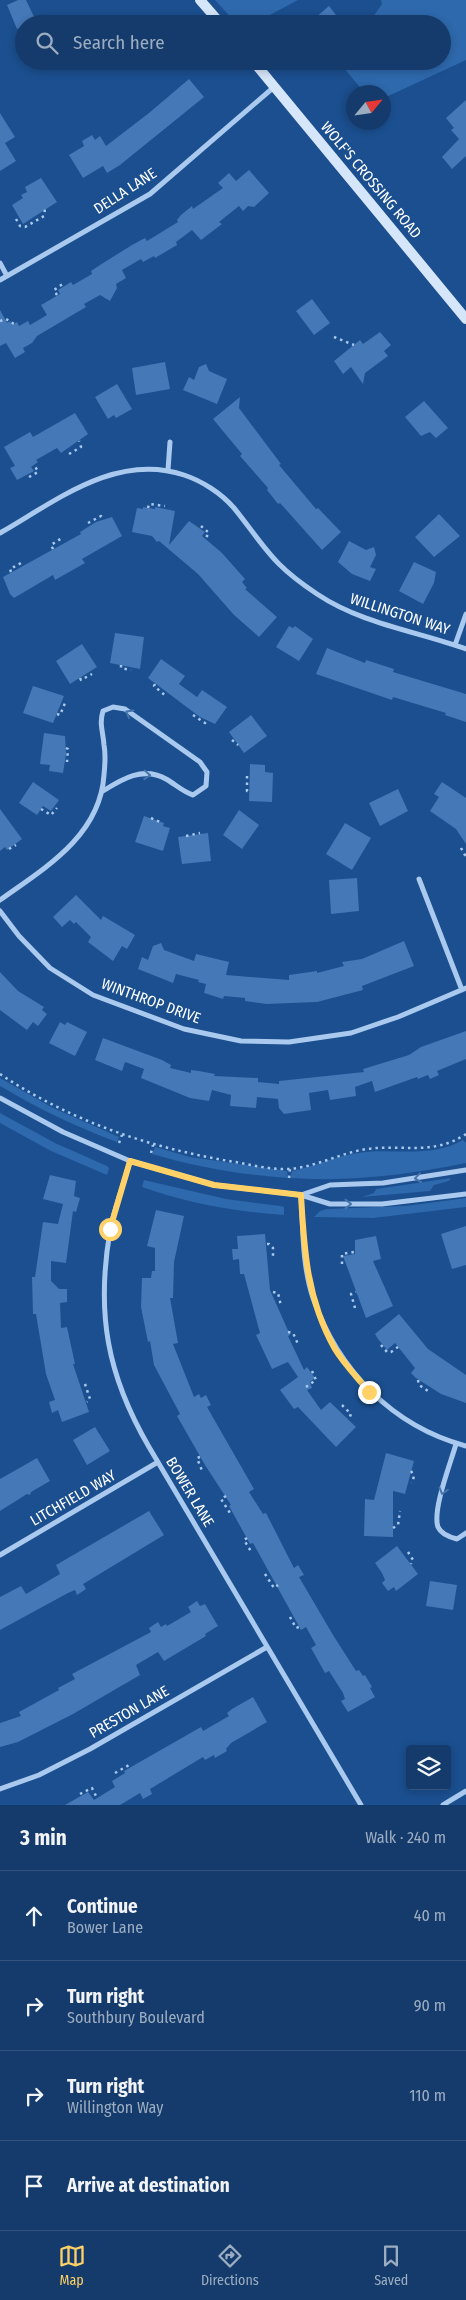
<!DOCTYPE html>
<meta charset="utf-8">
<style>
:root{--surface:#143b6b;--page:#214673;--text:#f1f3f6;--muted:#9dadc1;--line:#33557e;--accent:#ffd166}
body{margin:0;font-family:"Fira Sans Condensed",sans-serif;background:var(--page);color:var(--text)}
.controls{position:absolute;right:15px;bottom:15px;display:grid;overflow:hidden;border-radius:5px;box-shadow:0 2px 8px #0003}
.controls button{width:45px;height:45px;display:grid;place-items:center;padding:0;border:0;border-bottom:1px solid var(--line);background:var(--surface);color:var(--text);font:25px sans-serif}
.compass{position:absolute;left:346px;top:85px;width:45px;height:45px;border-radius:50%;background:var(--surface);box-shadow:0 2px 8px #0003;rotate:61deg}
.stop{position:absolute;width:15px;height:15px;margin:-11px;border:4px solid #ffd166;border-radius:50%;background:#fff}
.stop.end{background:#ffd166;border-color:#fff;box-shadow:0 1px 5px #0008}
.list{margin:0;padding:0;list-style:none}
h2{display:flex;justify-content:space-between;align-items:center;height:65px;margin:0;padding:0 20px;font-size:21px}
h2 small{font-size:16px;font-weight:400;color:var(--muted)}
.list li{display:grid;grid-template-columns:32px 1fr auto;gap:15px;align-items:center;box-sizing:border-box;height:90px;padding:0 20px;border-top:1px solid var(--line)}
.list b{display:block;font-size:19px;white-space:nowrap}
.list p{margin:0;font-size:16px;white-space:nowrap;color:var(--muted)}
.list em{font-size:16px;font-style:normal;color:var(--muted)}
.icon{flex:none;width:28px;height:28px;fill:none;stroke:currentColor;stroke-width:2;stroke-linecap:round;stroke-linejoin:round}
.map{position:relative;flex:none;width:466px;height:1805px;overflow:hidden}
.search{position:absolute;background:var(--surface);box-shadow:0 2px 8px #0003;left:15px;right:15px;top:15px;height:55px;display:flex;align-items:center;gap:12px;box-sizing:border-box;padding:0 18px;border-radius:28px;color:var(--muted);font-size:19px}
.sheet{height:425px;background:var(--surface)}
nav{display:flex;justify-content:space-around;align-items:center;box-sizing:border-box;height:70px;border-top:1px solid var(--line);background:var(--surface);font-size:14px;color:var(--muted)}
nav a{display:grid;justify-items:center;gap:2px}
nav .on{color:var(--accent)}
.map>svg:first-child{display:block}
</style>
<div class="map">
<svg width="466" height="1805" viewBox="0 0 466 1805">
<rect width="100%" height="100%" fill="#1b4f8f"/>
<path fill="#2e69ad" d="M215 0H298L253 24 236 23Z
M381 0H466V60L384 98V92H364L338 61H442V24H368L382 4Z
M0 1078 53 1108 119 1137 117 1142C76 1127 37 1108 0 1086Z
M0 1113 55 1143 107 1166 109 1168 107 1175 51 1151 0 1123Z
M463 1140 466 1143V1163C408 1175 349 1182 290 1178L292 1171C313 1167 331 1158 352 1154 388 1146 429 1160 463 1140Z
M155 1147 190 1157 287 1171 288 1178C242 1175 196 1167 152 1154Z
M451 1178 449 1181 434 1185 430 1191 362 1197 374 1193 376 1189Z
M144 1180 226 1199 280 1206 284 1207V1215C237 1212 186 1203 142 1187Z
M466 1198V1207L373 1218 314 1217 320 1211 327 1209 406 1206Z"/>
<path fill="#4478b7" d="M18 0H26L36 21 24 24V26L17 29 7 5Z
M329 6 343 24H308Z
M189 79 204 97 120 165 107 173 103 166 83 178 69 155 84 146 82 141 92 135 95 140 100 136 106 146 149 113Z
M466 100V156L452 169 442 157 459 139 451 130 454 128 446 118Z
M0 113 15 137 5 143 16 161 0 171Z
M249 170 269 193 254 207 248 206 243 211 239 206 219 222 222 224 201 240 192 230 176 242 177 245 155 258 154 256 143 262 141 259 122 270 126 278 116 284 117 288 110 301 100 295 84 304 86 307 37 336 32 343 23 348 25 352 15 358 6 343 0 346V310L7 323 10 321 12 325 17 322 19 326 28 321 30 325 47 315 41 305 60 294 58 290 71 282 73 285 92 274 91 271 100 265 132 245 145 238 147 241 178 222 177 220 181 215 192 206 193 209 223 188 218 183 229 173 236 181Z
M41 178 57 202 23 224 12 205 23 198 21 195 27 192 25 187Z
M312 299 330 323 314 335 296 311Z
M380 332 391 345 384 351 388 356 365 373 363 384 351 367 343 374 334 361 360 340 363 344Z
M165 362 170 389 136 395 132 368Z
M206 364 209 371 227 379 217 404 183 390 189 377 194 380 199 367Z
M117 384 132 409 116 418 114 415 108 419 95 397Z
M240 397 239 408 281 464 279 465 316 509 318 508 341 532 322 550 280 503 278 504 267 490 268 488 240 456 242 454 213 419Z
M424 401 448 428 436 438 430 432 421 436 405 417Z
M75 413 88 434 61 453 57 448 36 460 38 462 31 467 34 471 17 480 10 468 15 466 4 447 30 432 33 437Z
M143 507 155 509V507L175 511 169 545 189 521 205 532 202 536 222 553 245 579 242 582 247 588 245 589 277 617 259 637 234 615 198 574 159 541 157 542 152 536 132 532 137 508 143 509Z
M439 514 460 536 434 557 415 537Z
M112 517 122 536 82 559 85 563 55 580 53 575 14 598 10 594 3 577 81 534 80 532 96 522Z
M349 541 366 550 374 547 376 555 370 567 376 569 370 581 352 574 338 562Z
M414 562 436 572 434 583 423 604 399 591Z
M289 626 293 628 295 626 313 639 299 661 276 647Z
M115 633 144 637 140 669 110 663Z
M82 644 97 667 70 684 56 661Z
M327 648 365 663 366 660 394 669 393 672 466 694V722L445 715 446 713 393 697 392 700 316 674Z
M161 659 185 676 179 684 197 697 202 690 227 707 215 724 200 717 148 678Z
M33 686 64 696 53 723 23 713Z
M251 715 267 736 244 753 229 732Z
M44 733 65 736 66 754 63 773 49 771 50 765 40 764Z
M250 764 265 765V772L273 773 272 802 249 801Z
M33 782 59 800 51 811 43 806 37 815 19 803Z
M442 782 466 798V844L456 829 430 811 439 797 434 794Z
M398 789 408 811 380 826 369 803Z
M0 809 22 839 7 850 5 847 0 851Z
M239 810 259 825 242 849 223 835Z
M144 816 164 823 163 826 170 828 163 851 135 842Z
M345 823 371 838 352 870 326 854Z
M208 833 211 861 182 864 178 837Z
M357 878 359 911 331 914 329 880Z
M76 895 101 920 103 916 135 935 127 949 122 946 113 961 88 942 91 937 76 922 74 924 70 920 62 927 53 917Z
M404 941 414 966 362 986 363 990 317 1002 266 1004 245 1001V998L224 996 223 999 204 993 206 984 198 982 199 980 176 974 173 983 138 969 142 957 148 960 153 946 161 943 164 950 194 961 196 954 229 962 226 975 289 980V975L317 971V973L344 966 342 962 362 959Z
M0 972 18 991 44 1007 42 1010 47 1014 38 1026 33 1022 27 1030 0 1010Z
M60 1022 65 1025 67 1022 87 1032 75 1056 49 1043Z
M466 1031V1059L437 1071 439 1075 430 1079 428 1075 418 1079 417 1077 375 1092 372 1081 355 1087 356 1096 330 1100 328 1090 309 1093 311 1110 284 1114 279 1108 278 1099 257 1097 256 1108 230 1106 231 1095 212 1090 209 1101 190 1098 141 1078 144 1069 125 1062 122 1071 95 1060 103 1038 162 1060 171 1065 170 1068 191 1073V1070L199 1071 215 1074 214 1076 258 1078V1082L279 1084V1081L364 1072 363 1069 409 1055 421 1047Z
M50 1175 76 1181 74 1196 80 1198 76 1212 73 1211 66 1263 51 1261V1281L59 1289H67V1302L60 1303 61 1328 67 1327 75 1364H73L89 1412 62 1422 58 1410 52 1413 49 1402 55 1400 46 1374 36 1314H33L32 1277H35L43 1222 58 1224 63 1204 43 1199Z
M156 1210 184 1216 174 1262 173 1298H170L178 1343 173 1344 194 1397 199 1394 201 1398 206 1395 211 1405 207 1407 254 1489 249 1492 263 1514 266 1513 294 1568 298 1565 304 1575 299 1577 333 1635 356 1671 359 1670 363 1676 365 1675 372 1687 370 1688 375 1697 348 1712 341 1701 345 1699 343 1693 329 1671 325 1673 311 1648 316 1645 306 1627 301 1630 253 1543 250 1544 229 1506 231 1505 205 1465 177 1416 180 1414 154 1365 150 1341 148 1342 141 1307 142 1278H151L152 1271H155V1248L147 1246Z
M466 1226V1265L452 1269 441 1234Z
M265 1234 270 1290 290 1335 288 1336 304 1370 307 1367 315 1378 310 1382 312 1388 307 1390 321 1410 330 1402 356 1427 336 1447 298 1407 294 1409 280 1390 298 1377 288 1362 272 1369 256 1335 260 1333 244 1274H240L239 1259 233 1260 232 1249H238L237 1236Z
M376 1236 381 1259 373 1261 393 1306 366 1318 343 1256 355 1254V1240Z
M399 1314 428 1349 466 1375V1403L441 1394 416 1378 411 1373 415 1368 395 1343 387 1350 378 1339 375 1334Z
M95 1427 110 1451 87 1465 73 1440Z
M386 1453 414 1461 405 1494 393 1491V1537L364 1536 365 1499 374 1500Z
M37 1458 50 1481 31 1492 30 1495 27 1494 0 1511V1479Z
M149 1511 164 1535 88 1581 83 1584 86 1589 77 1595 75 1590 68 1593 0 1630V1597L21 1586 26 1594 60 1574 56 1565Z
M397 1546 418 1574 396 1591 394 1587 388 1591 382 1583 385 1580 382 1573 375 1563Z
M430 1581 457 1585 453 1610 426 1606Z
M197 1601 200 1606 205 1604 218 1626 205 1634 206 1636 164 1661 158 1652 136 1665 140 1675 73 1714 18 1742 0 1747V1723L21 1716 19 1712 59 1690 58 1688 75 1679 72 1674 151 1632 149 1628 158 1622 161 1627 166 1624 167 1626 191 1612 188 1607Z
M253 1697 267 1722 231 1743 226 1749 227 1751 215 1758 214 1755 205 1760 203 1757 150 1789 152 1794 143 1799 140 1793 120 1805H65L88 1792 94 1800 115 1787 112 1781 125 1773 124 1771 201 1727 203 1731 229 1716 227 1713 232 1709Z"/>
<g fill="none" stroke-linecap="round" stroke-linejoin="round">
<path stroke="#a9c9ee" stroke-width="2.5" stroke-dasharray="2.5 4" stroke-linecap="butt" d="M16 219 20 226 25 227 44 216 45 209
M57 295 54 290 64 283
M0 321 6 319 14 324
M334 337 354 345
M69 454 81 447 79 441
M29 477 38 472 34 464
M148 508 149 504 165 506
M88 523 101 516 103 519
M201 526 209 533 205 539
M53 549 51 545 62 538
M11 572 10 569 23 562
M121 665V668L131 670
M80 678 81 680 92 674
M155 684 154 686 167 697
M57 714 60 715 65 703
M193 715 205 723 207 721
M232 740 238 745
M66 748 68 749 67 762
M247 776V791H249
M41 809 51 815 57 808
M151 818 162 823
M186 836 200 833
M461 848 466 857
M9 849 16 845
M0 1074C69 1120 147 1147 229 1161 249 1164 269 1170 289 1169 316 1167 340 1153 367 1149 403 1144 433 1156 466 1134
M119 1143 122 1135
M151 1153 153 1145
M289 1178 290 1169
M267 1244H269L273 1248V1259
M342 1264V1254L354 1252
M273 1292 278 1293 281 1306
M355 1308 351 1294 356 1292
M288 1332 293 1333 298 1344
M381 1345 387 1352H391L398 1347
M418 1380 419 1385 428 1391
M85 1384 90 1399 87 1402
M306 1387 316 1380 312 1371
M342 1405 351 1414 349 1419
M200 1457 197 1458 203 1473
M411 1471 414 1476 412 1483
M226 1496 221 1499 230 1513
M393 1528 398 1525 400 1511
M247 1538 244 1540 252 1553
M408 1552 413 1560 411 1564
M265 1574 274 1588 278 1585
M290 1617 296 1628 299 1627
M115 1773 129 1765 130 1767
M80 1794 92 1788 97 1798"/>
<path stroke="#a9c9ee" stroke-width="5" d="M0 263 7 276
M0 280 150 194 274 87
M168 470 170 442
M0 533C56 501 116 452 184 475 202 481 221 493 234 508 249 526 262 547 279 564 290 575 305 586 317 594 362 624 416 631 466 649
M455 645 466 614
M419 879 462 990
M0 900C45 868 100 836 104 775 105 765 106 755 104 745 103 731 99 724 103 711L113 707 125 709 200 762 207 772 206 786 193 795C183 792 175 784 166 779 143 766 122 779 103 791
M0 911 19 936 50 968 93 995 184 1029 241 1041 289 1042 351 1033 398 1017 466 988
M0 1098 63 1132 130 1161 214 1185 301 1195 330 1204H382L466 1194
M130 1161C124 1184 114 1208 110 1231 96 1313 107 1375 149 1447L361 1805
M301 1195C303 1229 302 1265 313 1298 338 1370 392 1426 466 1446
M301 1195 330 1185 383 1183 466 1170
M456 1444C451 1462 432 1510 438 1527 441 1534 449 1537 457 1539L466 1533
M0 1555 158 1462
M0 1789 39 1775 90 1749 267 1647
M443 1805 466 1791"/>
<path stroke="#d6e6fa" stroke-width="10" d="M200 0 221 24
M253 61 466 319"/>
</g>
<defs><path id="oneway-chevron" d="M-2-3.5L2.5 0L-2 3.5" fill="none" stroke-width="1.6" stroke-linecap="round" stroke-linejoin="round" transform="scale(1.25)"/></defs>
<g stroke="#4674ac">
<use href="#oneway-chevron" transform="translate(129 713) rotate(-150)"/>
<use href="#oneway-chevron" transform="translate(147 775) rotate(4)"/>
<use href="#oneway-chevron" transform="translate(418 1178) rotate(173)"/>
<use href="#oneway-chevron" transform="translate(348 1204)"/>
<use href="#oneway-chevron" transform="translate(443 1491) rotate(105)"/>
</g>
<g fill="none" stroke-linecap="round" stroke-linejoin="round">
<path stroke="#ffd166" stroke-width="6" d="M110 1229 130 1161 214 1185 301 1195C304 1250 307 1300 335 1349 344 1364 358 1378 369 1392"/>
</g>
<g text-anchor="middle" stroke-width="4" stroke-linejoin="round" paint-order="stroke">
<g font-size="15" fill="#fff" stroke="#1b4f8f">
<text transform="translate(371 180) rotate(50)" y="5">WOLF'S CROSSING ROAD</text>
<text transform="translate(125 191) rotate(-33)" y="5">DELLA LANE</text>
<text transform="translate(400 614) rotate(18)" y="5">WILLINGTON WAY</text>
<text transform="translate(151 1001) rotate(20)" y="5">WINTHROP DRIVE</text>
<text transform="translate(190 1492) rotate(59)" y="5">BOWER LANE</text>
<text transform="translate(73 1498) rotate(-30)" y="5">LITCHFIELD WAY</text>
<text transform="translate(129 1712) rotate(-30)" y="5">PRESTON LANE</text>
</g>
</g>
</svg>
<div class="controls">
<button><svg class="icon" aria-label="layers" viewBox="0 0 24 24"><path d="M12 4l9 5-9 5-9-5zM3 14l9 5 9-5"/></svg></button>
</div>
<svg class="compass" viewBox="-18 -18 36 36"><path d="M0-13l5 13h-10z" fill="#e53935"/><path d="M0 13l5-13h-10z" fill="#9dadc1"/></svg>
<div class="stop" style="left:110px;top:1229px"></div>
<div class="stop end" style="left:369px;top:1392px"></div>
<div class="search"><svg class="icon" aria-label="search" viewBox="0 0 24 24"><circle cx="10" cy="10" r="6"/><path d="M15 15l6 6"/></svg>Search here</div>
</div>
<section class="sheet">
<h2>3 min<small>Walk · 240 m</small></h2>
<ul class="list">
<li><svg class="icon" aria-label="ahead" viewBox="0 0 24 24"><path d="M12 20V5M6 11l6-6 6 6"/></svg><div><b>Continue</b><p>Bower Lane</p></div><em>40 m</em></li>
<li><svg class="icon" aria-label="right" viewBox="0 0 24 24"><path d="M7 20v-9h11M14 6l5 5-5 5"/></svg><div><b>Turn right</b><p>Southbury Boulevard</p></div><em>90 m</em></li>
<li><svg class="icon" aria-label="right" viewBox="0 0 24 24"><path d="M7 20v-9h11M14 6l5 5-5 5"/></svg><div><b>Turn right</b><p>Willington Way</p></div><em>110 m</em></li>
<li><svg class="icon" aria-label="arrive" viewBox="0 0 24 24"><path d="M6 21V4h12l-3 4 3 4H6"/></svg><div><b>Arrive at destination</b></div></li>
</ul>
</section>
<nav>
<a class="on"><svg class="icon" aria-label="map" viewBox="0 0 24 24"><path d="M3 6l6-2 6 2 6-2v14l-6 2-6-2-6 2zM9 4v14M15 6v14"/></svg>Map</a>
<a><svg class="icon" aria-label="directions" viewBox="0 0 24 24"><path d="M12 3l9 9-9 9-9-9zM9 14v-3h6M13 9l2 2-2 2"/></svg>Directions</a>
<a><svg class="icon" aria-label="saved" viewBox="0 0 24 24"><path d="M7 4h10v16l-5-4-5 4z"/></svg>Saved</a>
</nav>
